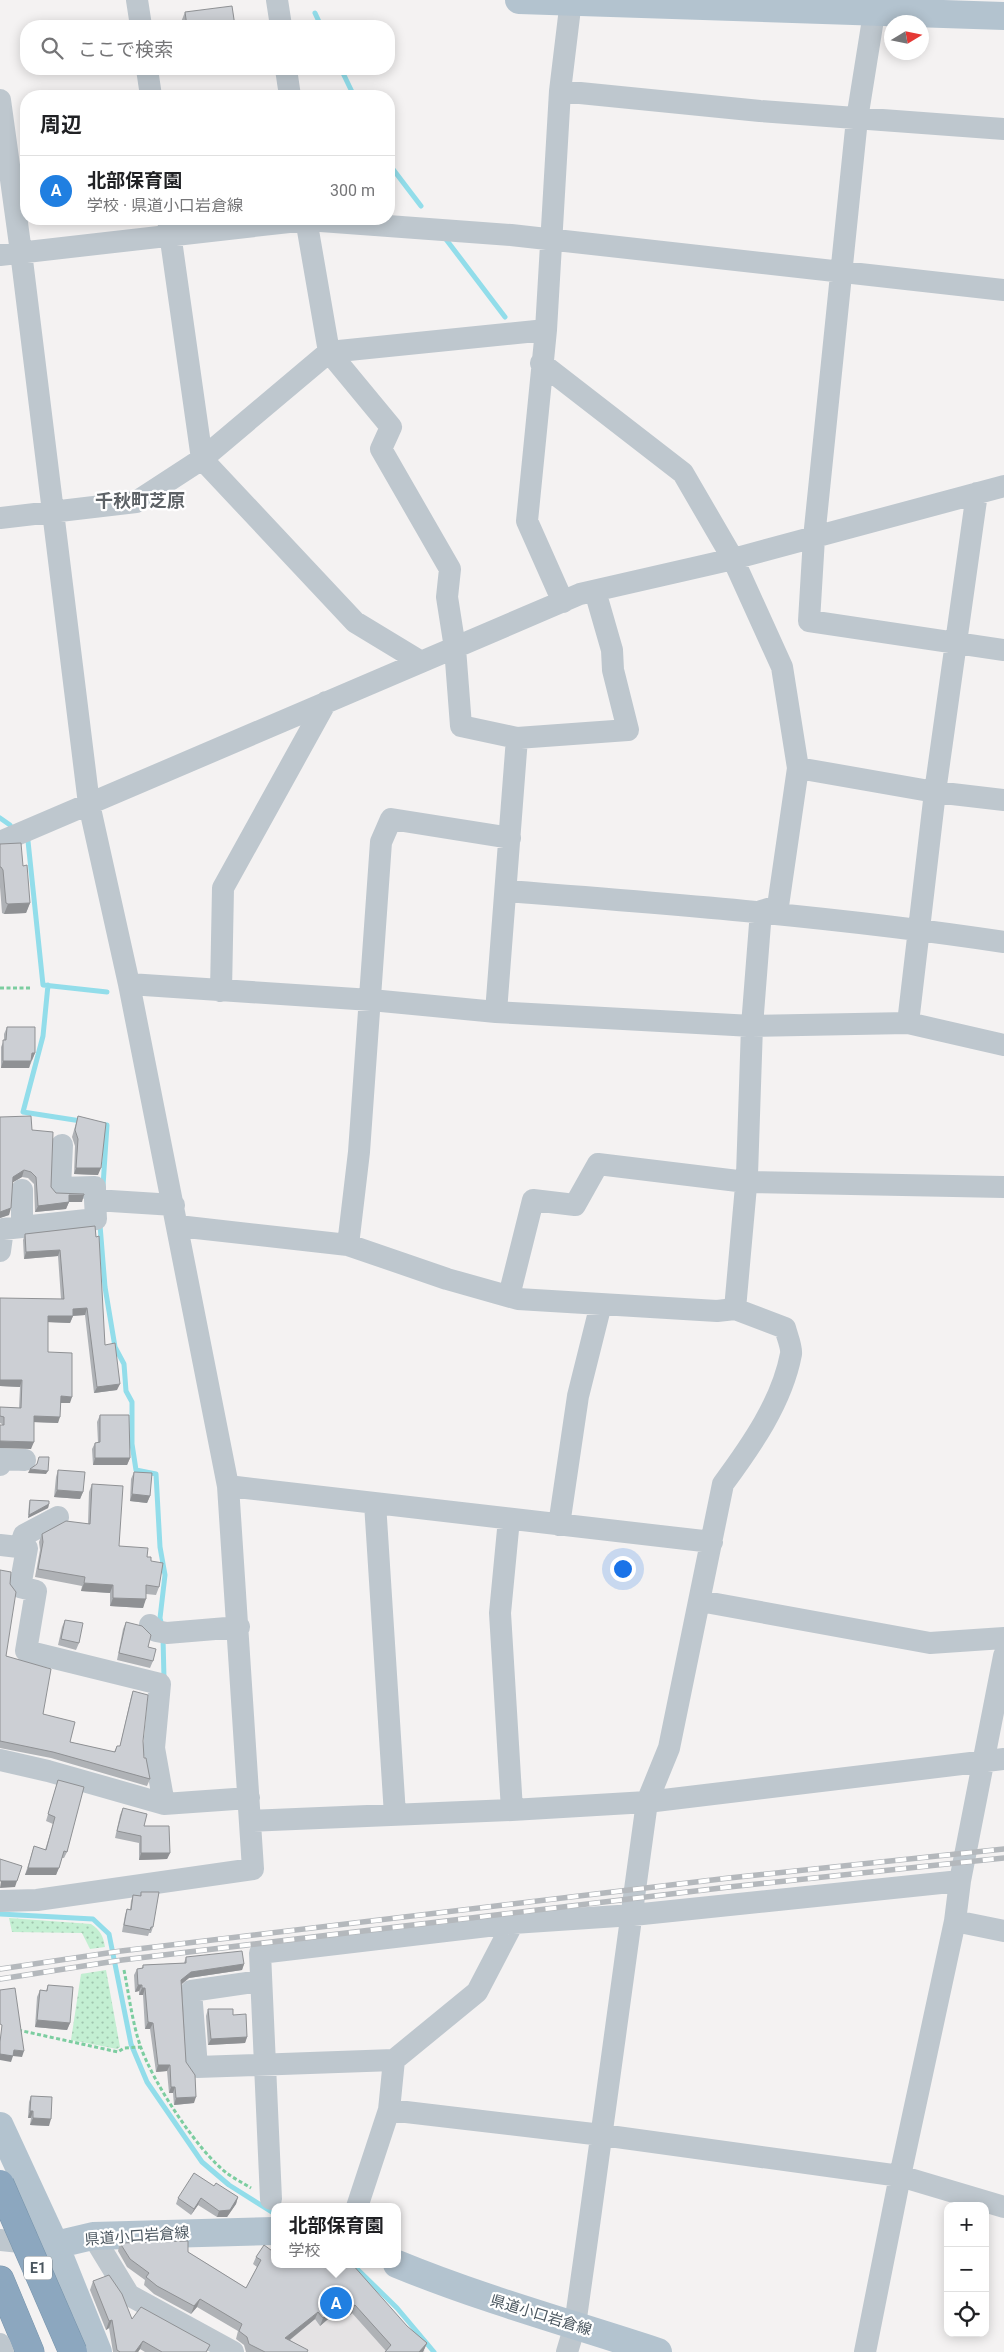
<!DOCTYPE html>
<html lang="ja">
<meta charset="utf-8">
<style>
:root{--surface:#fff;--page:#f2f2f2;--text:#202124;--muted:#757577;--line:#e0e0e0;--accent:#207fe1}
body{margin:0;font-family:Roboto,"Noto Sans JP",sans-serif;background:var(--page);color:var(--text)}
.controls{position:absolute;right:15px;bottom:15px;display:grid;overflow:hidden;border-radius:10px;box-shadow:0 2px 12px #0003}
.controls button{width:45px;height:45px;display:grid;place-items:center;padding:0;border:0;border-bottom:1px solid var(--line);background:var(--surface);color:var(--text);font:25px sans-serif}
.compass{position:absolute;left:884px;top:15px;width:45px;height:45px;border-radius:50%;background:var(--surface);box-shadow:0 2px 12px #0003;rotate:80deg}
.you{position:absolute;left:622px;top:1568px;width:18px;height:18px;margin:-12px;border:4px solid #fff;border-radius:50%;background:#1a73e8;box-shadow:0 0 0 8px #1a73e833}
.badge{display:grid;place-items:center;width:32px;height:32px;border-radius:50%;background:var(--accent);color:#fff;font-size:16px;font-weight:700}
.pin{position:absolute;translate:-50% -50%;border:2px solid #fff;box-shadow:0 1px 5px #0006}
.popup{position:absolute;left:271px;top:2203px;width:130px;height:65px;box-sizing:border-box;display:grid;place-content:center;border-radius:10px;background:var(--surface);filter:drop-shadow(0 1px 4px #0005);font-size:16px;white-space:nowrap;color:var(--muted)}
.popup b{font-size:19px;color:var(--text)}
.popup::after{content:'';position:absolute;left:50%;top:100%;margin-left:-10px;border:10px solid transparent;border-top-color:var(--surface)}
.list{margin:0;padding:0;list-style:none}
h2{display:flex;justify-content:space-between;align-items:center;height:65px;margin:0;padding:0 20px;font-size:21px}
h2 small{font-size:16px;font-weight:400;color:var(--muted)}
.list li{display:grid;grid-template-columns:32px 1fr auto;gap:15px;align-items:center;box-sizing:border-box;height:70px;padding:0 20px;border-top:1px solid var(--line)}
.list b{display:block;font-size:19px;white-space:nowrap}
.list p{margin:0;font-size:16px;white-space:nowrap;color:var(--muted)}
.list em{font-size:16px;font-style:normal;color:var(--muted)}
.icon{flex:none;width:28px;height:28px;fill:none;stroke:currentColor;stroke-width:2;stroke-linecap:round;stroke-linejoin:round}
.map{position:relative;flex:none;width:1004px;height:2352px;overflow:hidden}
.search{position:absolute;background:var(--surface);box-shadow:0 2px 12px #0003;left:20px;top:20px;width:375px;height:55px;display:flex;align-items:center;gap:12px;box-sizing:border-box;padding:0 18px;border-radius:20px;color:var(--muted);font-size:19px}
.panel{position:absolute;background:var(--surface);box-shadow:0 2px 12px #0003;left:20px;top:90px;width:375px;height:135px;border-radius:20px}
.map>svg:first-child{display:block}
</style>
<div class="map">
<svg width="1004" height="2352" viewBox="0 0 1004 2352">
<defs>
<pattern id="grass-dots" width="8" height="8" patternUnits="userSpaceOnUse" patternTransform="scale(1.25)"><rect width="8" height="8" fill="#c3efd2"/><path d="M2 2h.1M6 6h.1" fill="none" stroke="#a0c4ae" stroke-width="1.8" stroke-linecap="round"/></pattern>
</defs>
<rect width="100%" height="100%" fill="#f4f2f2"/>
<path fill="#e5e3e4" d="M344 2264 425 2351 424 2352H267Z"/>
<path fill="url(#grass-dots)" d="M9 1918 91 1924C101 1931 103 1936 105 1947L90 1949 82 1933 12 1932Z
M106 1970 120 2047 117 2049 71 2040 81 1974Z"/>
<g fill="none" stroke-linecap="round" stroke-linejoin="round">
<path stroke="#92ddea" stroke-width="5" d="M315 13 321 26
M341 69 354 96
M389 164 421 206
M445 238 505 317
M0 818 10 825
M28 841 43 985 107 992
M48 985 43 1036 23 1112 81 1121
M99 1124 107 1125 103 1186
M100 1225 105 1287 115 1347 124 1364 126 1391 132 1402V1444L136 1470 156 1474 160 1547 165 1575 160 1618 162 1626
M163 1637 164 1679
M0 1914 93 1919 109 1934 131 2044 147 2082 202 2162 229 2185 275 2214
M352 2264 397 2308 434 2352"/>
<g stroke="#7793aa" stroke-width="29">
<path id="highway" d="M0 2280 30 2352"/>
</g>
<path stroke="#7ccda0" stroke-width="3" stroke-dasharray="4 2.5" stroke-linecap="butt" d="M0 988H30
M124 1970C129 1995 132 2021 140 2045 152 2081 198 2152 228 2174 235 2179 243 2183 251 2188
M18 2030 118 2052 124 2048 141 2047"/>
<path stroke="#bec7ce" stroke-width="22" d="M137 0 141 26
M277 0 281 26
M874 13 857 119 814 538 809 621 1004 650
M147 69 151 96
M286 69 290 96
M560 91 760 111 1004 129
M0 100 21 252 89 804 129 984 228 1486 253 1869 37 1900 0 1901
M168 219 202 459 355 622 421 662
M306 219 329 352 391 427 381 449 450 569 447 597 455 648 461 726 517 738 628 730 613 670 612 650 595 591
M0 255 307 220 511 235 1004 290
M0 518 136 502 202 459 329 352 546 330
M563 602 527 521 546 330 560 91 571 0
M798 768 935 792 1004 800
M0 842 580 594 733 559 1004 486
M506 891C673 904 839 917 1004 942
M129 984 371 1000 496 1012 752 1026 908 1023 1004 1045
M221 991 223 888 326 702
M496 1012 517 738
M908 1023 935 792 977 493
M62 1145 60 1188 95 1187V1200
M22 1190V1227
M178 1226 348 1245 447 1279 518 1299 717 1311 735 1309 747 1175 752 1026 761 911 778 906 798 768 782 667 733 559 683 473 541 363
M348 1245 359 1152 381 842 391 819 510 838
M0 1251 3 1229 96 1219 95 1200 174 1205
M509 1296 533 1200 575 1205 598 1164 746 1182 1004 1187
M0 1465 1 1459 25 1460
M228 1486 712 1542
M375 1503 395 1815
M509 1519 500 1613 512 1810
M559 1525 578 1396 601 1304
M0 1545 27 1548 20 1587 36 1591 26 1651 160 1684 154 1748 164 1804
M20 1547 24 1535 58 1517
M700 1601 930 1643 1004 1638
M150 1625 156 1631 167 1633 239 1627
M0 1760 48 1771 164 1804 249 1798
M250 1821 512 1810 647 1802 1004 1759
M955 1921 1004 1931
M260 1981 191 1991 197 2067 394 2060
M389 2110 602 2135 900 2176 1004 2207
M271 2199 260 1953 513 1923 633 1915 960 1881
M357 2207 389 2110 394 2060 477 1992 513 1923
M93 2236 129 2295 233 2352
M0 2240 39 2244
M0 2344 3 2352
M567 2352 575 2325 586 2247 647 1802 669 1748 723 1484C751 1446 782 1402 791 1354 792 1347 787 1336 785 1328L735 1309
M865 2352 900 2176 955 1921 960 1881 1004 1656"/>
<path stroke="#b3c3cf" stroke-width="28" d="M519 0 1004 16
M0 2126 55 2245 98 2352
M55 2245 93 2236 275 2231
M397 2264C482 2299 570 2323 658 2352"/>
<use href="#highway" stroke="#8ca7bf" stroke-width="28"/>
<g stroke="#b4b8bc" stroke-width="5.5">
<path id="rail" d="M0 1969 121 1951 729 1878 1004 1849
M0 1979 122 1960 729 1887 1004 1858"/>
</g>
<use href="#rail" stroke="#fff" stroke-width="4" stroke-dasharray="11" stroke-linecap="butt"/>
<g stroke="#7793aa" stroke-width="29" stroke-linecap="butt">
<path id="highway-bridge" d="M0 2184 73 2352"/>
</g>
<use href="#highway-bridge" stroke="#8ca7bf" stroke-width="28"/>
</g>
<path fill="#afb2b6" d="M185 12 235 26H182L181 22Z
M0 844 23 866 30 903 26 913 4 914 2 913 0 887Z
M7 1027 35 1053 29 1068H1V1047L4 1040V1034Z
M78 1116 98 1175 74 1174 75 1146 72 1137Z
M0 1117 32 1130 51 1187 56 1193 82 1202H69L66 1209 35 1212 34 1184 28 1178 22 1177 13 1182 9 1215 0 1218Z
M95 1226 105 1345 117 1390 94 1393 85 1315 73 1316 70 1323 48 1322V1352L70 1403H60L58 1423 34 1422 31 1449 2 1425V1424L0 1423V1407L19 1408 20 1387 0 1386 61 1299 58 1256 24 1259 23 1240 25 1234Z
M100 1415 130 1458 127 1465H93L92 1449 95 1443H98L97 1422Z
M58 1470 83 1492 80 1499 54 1497 56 1477Z
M134 1472 150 1496 147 1503 130 1501 131 1479Z
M92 1484 119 1546 147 1557 151 1561 159 1587 156 1595 146 1594 143 1608 110 1606V1593L81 1591 82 1586 35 1577 40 1550 39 1542 42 1534 88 1524 89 1492Z
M30 1500 49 1504 48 1508 28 1518 29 1503Z
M0 1570 6 1656 43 1714 70 1742 114 1752 117 1746H120L131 1697 133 1691 143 1741 144 1758 150 1779 147 1786 51 1758 0 1748Z
M65 1620 79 1643 76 1650 58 1645 62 1627Z
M126 1622 148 1647 153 1661 150 1668 117 1660 123 1629Z
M58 1780 67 1852 64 1858H62L56 1875H25L34 1846 45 1850 53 1824 46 1821Z
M123 1808 144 1826 170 1853 167 1859 139 1860V1843L115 1838 120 1815Z
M141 1892 153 1927 151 1933H149L148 1936 122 1932 125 1915 127 1909 130 1910 131 1901 133 1895 140 1896Z
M186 1957 244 1964 242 1970 189 1978 182 1984 186 2062 194 2103 174 2105 173 2093H169L167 2071 156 2072 150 2029H145L143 1995H139V1991L135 1992 134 1975 137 1969 142 1968 143 1965 184 1963Z
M48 1985 70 2023 67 2030 35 2027 37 1997 40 1990 46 1991Z
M208 2009 233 2015 247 2037 245 2043 208 2045 206 2016Z
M31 2096 49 2126 30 2125 31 2118H28L29 2102Z
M214 2186 238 2197 236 2204 227 2217H217L198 2205 191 2215 176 2204 178 2198Z
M120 2243 188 2252 246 2288 257 2267 253 2264 256 2257 275 2253 407 2326 427 2343 423 2352H385L386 2351 352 2313 350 2315 342 2307 320 2326 315 2319 290 2340 308 2352H246L244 2345 236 2339 238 2331 197 2307 191 2314 154 2294 144 2285 145 2280 127 2267 118 2251Z
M93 2281 132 2319 210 2345 207 2352H145L140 2349 138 2352H113L109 2328 106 2330 90 2290Z"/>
<path fill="#8f9194" d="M188 69H200L188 70Z
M30 903 26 913 4 914 8 904Z
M32 1053H35L32 1060H29Z
M3 1061H31L29 1068H1Z
M76 1168H101L98 1175 74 1174Z
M24 1170 22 1177 10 1184 13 1177Z
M69 1195H84L82 1202H69L66 1209 35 1212 38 1206Z
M11 1208 9 1215 0 1218V1212Z
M60 1250 58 1256 24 1259 26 1252Z
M87 1308 85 1315 70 1316 73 1309Z
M48 1316H73L70 1323 46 1322Z
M0 1380H22L20 1387 0 1386Z
M120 1384 117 1390 94 1393 97 1387Z
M61 1396 72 1397 70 1403H58Z
M34 1416 60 1417 58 1423 32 1422Z
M0 1441 34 1442 31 1449 0 1448Z
M95 1458H130L127 1465H93Z
M30 1469 48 1471 46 1474 28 1473Z
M57 1490 83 1492 80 1499 54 1497Z
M132 1494 150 1496 147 1503 130 1501Z
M49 1504 48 1508 28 1518 29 1515Z
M84 1583 113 1585 110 1593 81 1591Z
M113 1598 146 1599 143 1608 110 1606Z
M141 1853H170L167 1859 139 1860Z
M28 1868H59L56 1875H25Z
M1 1881H17L15 1887 0 1888Z
M244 1964 242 1970 189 1978 179 1986 181 1980 191 1972Z
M138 1985H142L139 1991 135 1992Z
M142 1988H145L143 1995H139Z
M37 2020 70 2023 67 2030 35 2027Z
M148 2022 153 2023 150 2029H145Z
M247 2037 245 2043 208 2045 211 2039Z
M14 2050 24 2051 22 2057 13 2056 11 2062 0 2060V2054Z
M158 2065H170L167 2071 156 2072Z
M171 2087H175L173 2093H169Z
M196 2097 194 2103 174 2105 176 2098Z
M30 2111H33L31 2118H28Z
M33 2118 51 2119 49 2126 30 2125Z
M238 2197 236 2204 227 2217H217L219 2211Z
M201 2198 198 2205 191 2215 194 2209Z
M200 2299 197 2307 191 2314 194 2306Z
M345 2299 342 2307 320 2326 323 2318Z
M355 2305 352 2313 350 2315 352 2307Z
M318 2312 315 2319 282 2346 285 2338Z
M112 2320 109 2328 106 2330 109 2321Z
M143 2341 140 2349 138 2352H135Z
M427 2343 423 2352H419Z"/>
<path fill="#cccfd4" stroke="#8f9194" d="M232 6 235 26H187L185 12Z
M21 843 23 866 27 865 30 903 8 904 6 903 3 870 1 867H0V844Z
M7 1027H35V1053H32L31 1061H3V1040H6Z
M31 1116 32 1130 53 1132 51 1187 56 1193 84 1194V1195H69V1202L38 1206 36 1177 31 1172 24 1170 13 1177 11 1208 0 1212V1117Z
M78 1116 106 1123 101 1168H76L78 1139 75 1130Z
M95 1226 96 1237 99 1236 105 1345 115 1343 120 1384 97 1387 87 1308 73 1309V1316H48V1352L72 1353V1397L61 1396 60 1417 34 1416V1442L0 1441V1425H4V1417L0 1416V1407L21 1408 22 1380H0V1298L64 1299 60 1250 26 1252 25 1234Z
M100 1415H129L130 1458H95V1443L100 1442Z
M39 1457H49L48 1471 30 1469 37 1464Z
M58 1470 85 1472 83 1492 57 1490Z
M134 1472 152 1473 150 1496 132 1494Z
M92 1484 123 1486 119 1546 148 1548 147 1557H151V1561L163 1563 159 1587 146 1585V1599L113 1598V1585L84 1583 85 1577 38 1569 43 1542 42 1534 66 1521 90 1524Z
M30 1500 49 1501V1504L29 1515Z
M0 1570 11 1572 10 1584 16 1592 6 1656 51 1669 43 1714 75 1722 70 1742 115 1752 117 1746H120L133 1691 148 1695 143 1741 144 1758H146L150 1779 53 1752 0 1741Z
M65 1620 83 1623 79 1643 61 1639Z
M126 1622 142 1626 151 1635 148 1647 156 1649 153 1661 119 1653Z
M58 1780 84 1787 67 1852 64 1851 59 1868H28L34 1846 46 1850 55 1817 48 1814Z
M123 1808 147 1814 144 1826H169L170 1853H141V1836L117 1831Z
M0 1859 22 1866 17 1881H0Z
M141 1892H159L153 1927H151L150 1930 124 1925 127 1909 131 1910 133 1895 141 1896Z
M242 1951 244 1964 191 1972 181 1980 186 2062 195 2075 196 2097 176 2098 175 2087H171L170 2065H158L153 2023 148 2022 145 1988H142V1985H138L137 1969 143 1968V1965L186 1963V1957Z
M48 1985 73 1987 70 2023 37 2020 40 1990 47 1991Z
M15 1988 24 2051 14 2050 13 2056 0 2054V2042L2 2025 0 2024V1990Z
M208 2009H233V2015L246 2014 247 2037 211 2039Z
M31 2096 52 2097 51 2119 33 2118V2111H30Z
M194 2173 214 2186 216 2183 238 2197 230 2210 219 2211 201 2198 194 2209 178 2198Z
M188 2241V2252L246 2288 261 2260 256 2257 264 2245 275 2253V2264H352L407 2326 427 2343 419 2352H385L391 2345 355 2305 352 2307 345 2299 323 2318 318 2312 285 2338 308 2350 307 2352H265L249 2344 247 2337 239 2331 242 2324 200 2299 194 2306 157 2286 146 2277 149 2273 130 2259 120 2243Z
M109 2275 122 2294 132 2319 141 2307 210 2345 206 2352H162L143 2341 135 2352H120L117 2350 112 2320 109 2321 93 2281Z"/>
<g text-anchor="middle" stroke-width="4.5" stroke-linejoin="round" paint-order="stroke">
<rect fill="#fff" stroke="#80898f" stroke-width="1" x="24" y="2256.5" width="28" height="23" rx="4"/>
<g font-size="14" font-weight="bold" fill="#4a565f">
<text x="38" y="2273">E1</text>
</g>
<g font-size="15" fill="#4a565f" stroke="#fff">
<text transform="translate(137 2236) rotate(-4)" y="5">県道小口岩倉線</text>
<text transform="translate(541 2315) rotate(17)" y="5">県道小口岩倉線</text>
</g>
<g font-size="18" font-weight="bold" fill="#5e6367" stroke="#fff">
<text x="140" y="507">千秋町芝原</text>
</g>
</g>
</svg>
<div class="controls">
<button>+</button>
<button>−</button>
<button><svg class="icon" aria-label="locate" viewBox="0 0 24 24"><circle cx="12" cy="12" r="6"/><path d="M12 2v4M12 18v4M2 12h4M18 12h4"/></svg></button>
</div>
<svg class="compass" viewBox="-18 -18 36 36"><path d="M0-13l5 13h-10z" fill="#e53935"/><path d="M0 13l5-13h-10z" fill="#757577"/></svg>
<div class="you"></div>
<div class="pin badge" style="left:336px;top:2303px">A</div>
<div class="popup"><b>北部保育園</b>学校</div>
<div class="search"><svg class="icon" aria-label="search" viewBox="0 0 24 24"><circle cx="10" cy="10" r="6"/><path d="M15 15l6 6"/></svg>ここで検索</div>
<section class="panel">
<h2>周辺<small></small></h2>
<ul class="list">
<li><span class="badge">A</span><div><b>北部保育園</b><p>学校 · 県道小口岩倉線</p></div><em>300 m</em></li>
</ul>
</section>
</div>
